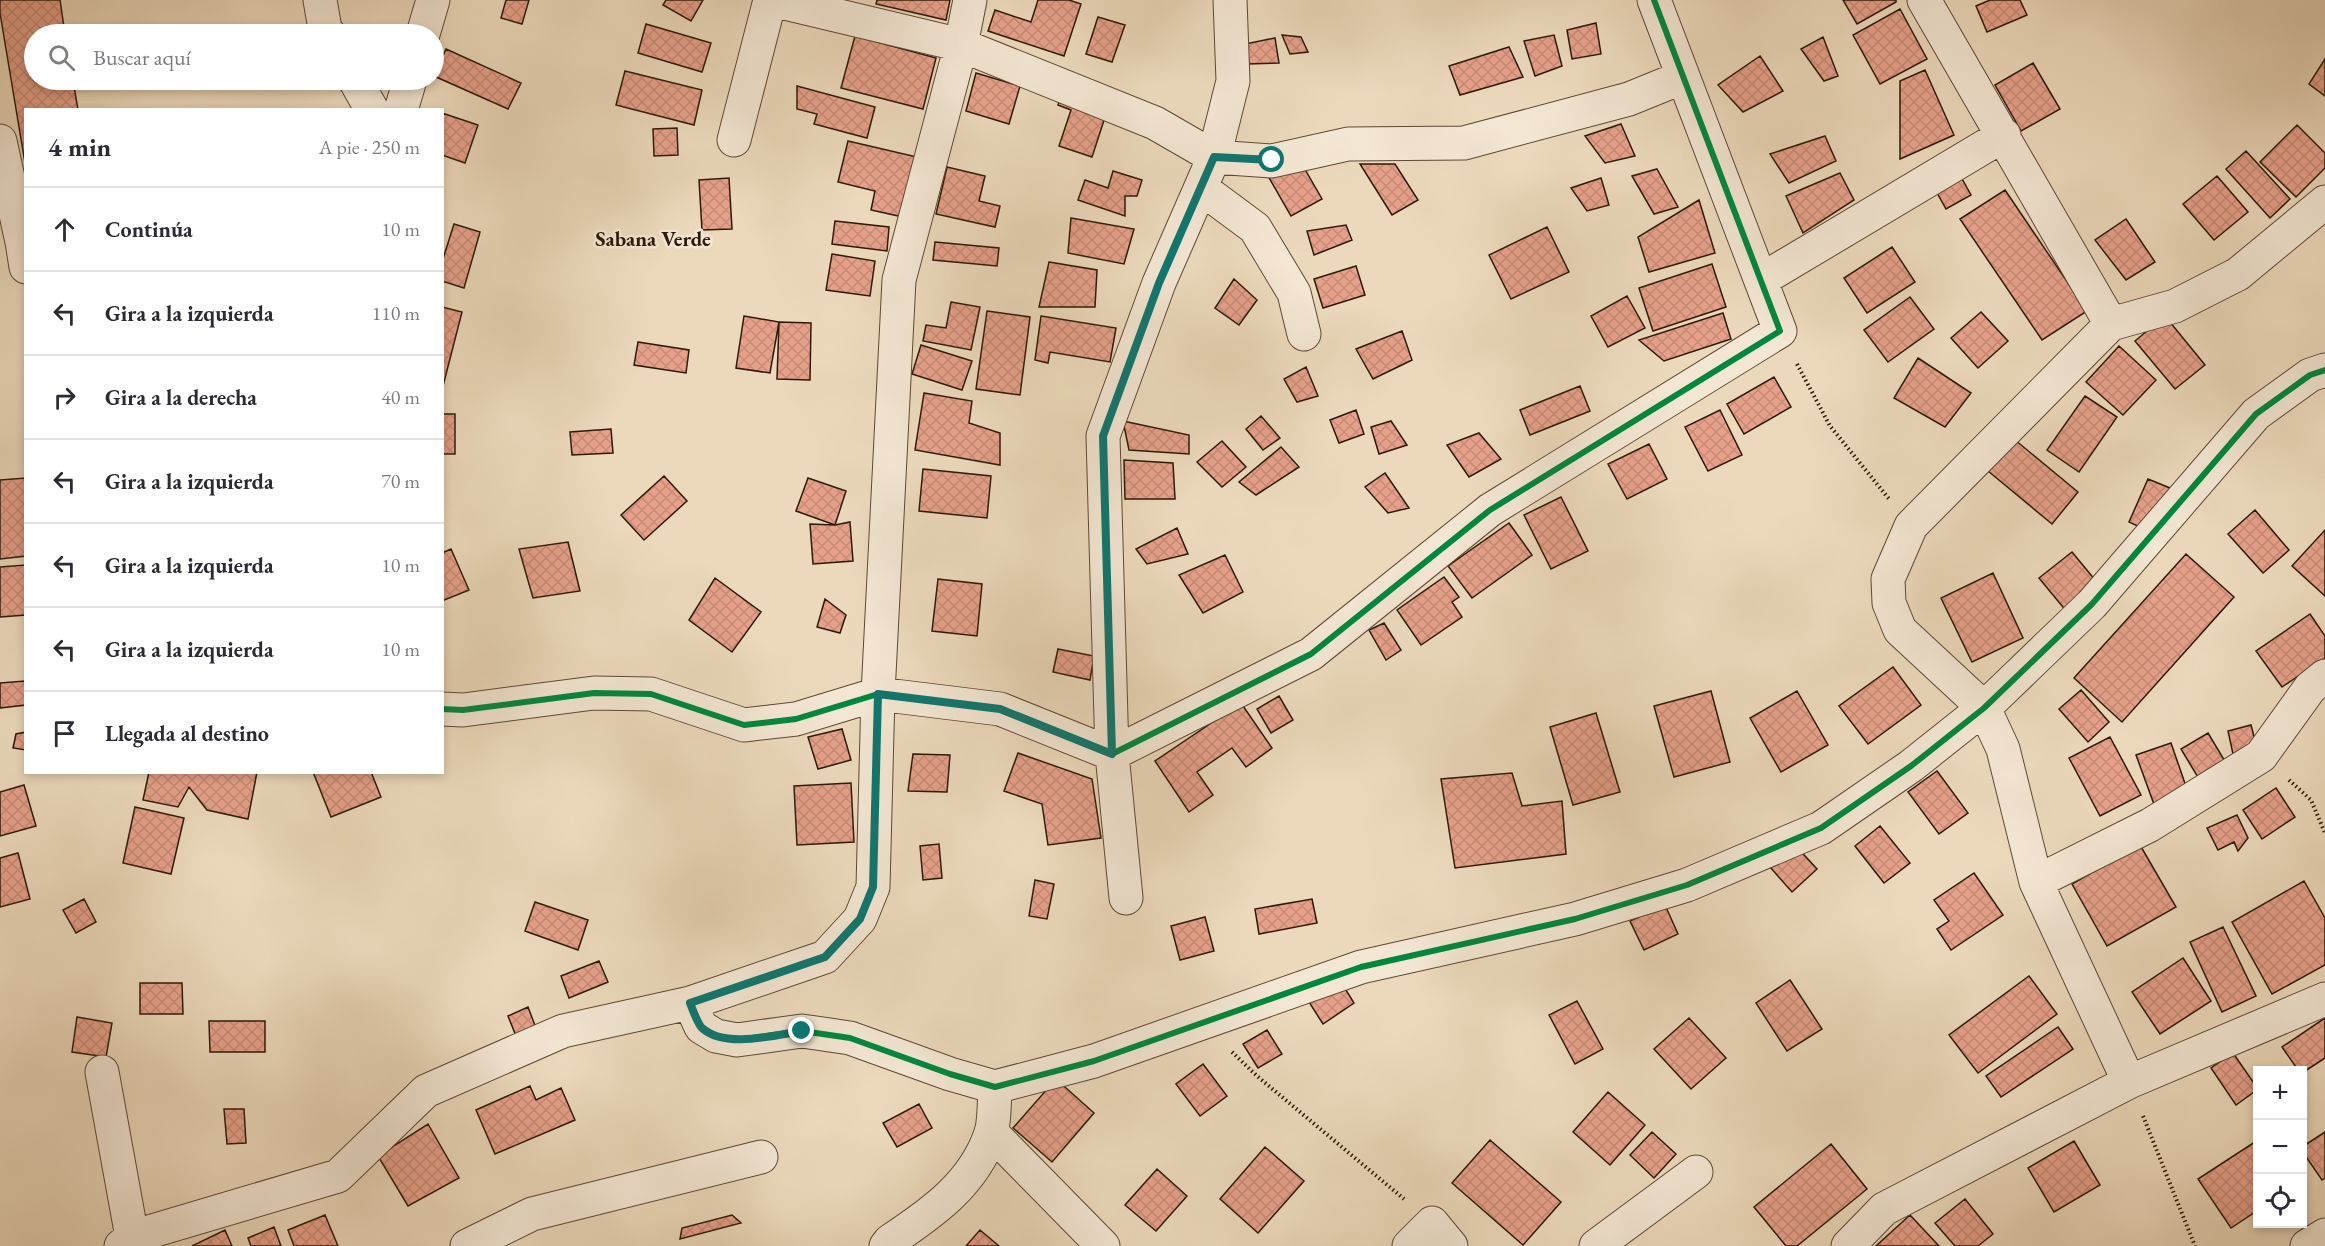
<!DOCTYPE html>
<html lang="es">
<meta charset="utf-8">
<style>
:root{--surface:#fff;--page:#f2f2f3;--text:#2b2b33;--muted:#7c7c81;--line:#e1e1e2}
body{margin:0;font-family:"EB Garamond",serif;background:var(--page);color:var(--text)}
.controls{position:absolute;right:18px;bottom:18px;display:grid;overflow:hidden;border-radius:0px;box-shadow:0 3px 9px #0003}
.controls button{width:54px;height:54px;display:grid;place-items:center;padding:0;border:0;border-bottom:2px solid var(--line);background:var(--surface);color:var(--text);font:30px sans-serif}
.stop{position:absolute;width:18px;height:18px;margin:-14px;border:4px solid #0f766e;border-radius:50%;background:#fff}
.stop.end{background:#0f766e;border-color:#fff;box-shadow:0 2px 6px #0008}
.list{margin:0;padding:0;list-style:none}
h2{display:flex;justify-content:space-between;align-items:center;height:78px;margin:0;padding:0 24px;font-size:26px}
h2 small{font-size:20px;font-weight:400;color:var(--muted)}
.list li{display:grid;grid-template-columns:39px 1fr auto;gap:18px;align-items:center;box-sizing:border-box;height:84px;padding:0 24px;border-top:2px solid var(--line)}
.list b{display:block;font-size:22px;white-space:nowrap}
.list em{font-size:20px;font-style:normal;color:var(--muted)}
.icon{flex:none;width:33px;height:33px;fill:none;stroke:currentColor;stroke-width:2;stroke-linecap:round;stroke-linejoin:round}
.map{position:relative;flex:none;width:2325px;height:1246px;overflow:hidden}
.search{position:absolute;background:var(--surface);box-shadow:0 3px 9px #0003;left:24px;top:24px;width:420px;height:66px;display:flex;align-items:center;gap:15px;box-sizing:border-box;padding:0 21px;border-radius:33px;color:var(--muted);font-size:22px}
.panel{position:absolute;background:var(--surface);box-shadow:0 3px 9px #0003;left:24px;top:108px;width:420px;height:666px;border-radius:0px}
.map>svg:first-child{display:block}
</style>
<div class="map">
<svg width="2325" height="1246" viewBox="0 0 2325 1246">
<defs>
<pattern id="building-cross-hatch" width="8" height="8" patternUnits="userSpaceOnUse" patternTransform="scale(1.5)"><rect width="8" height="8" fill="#e7a18b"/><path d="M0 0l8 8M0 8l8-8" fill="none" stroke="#c68a76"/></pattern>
</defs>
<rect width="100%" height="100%" fill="#ecd9bc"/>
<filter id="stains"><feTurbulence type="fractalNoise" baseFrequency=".00333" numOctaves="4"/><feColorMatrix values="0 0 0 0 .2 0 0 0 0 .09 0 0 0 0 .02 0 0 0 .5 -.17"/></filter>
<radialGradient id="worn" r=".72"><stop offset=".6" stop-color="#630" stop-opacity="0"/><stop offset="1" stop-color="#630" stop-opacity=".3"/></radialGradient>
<path fill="url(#building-cross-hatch)" stroke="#2d1906" stroke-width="1.5" d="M0 0H60L65 34H34V80H73L78 110H26V169L0 13Z
M506 0H529L522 24 501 18Z
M666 0H703L691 21 663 5Z
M877 0H950L946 20 876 4Z
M1038 0H1069L1081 4 1064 56 988 31 995 10 1031 22Z
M1843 0H1896V2L1857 24Z
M1990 0H2020L2027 15 1987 32 1976 6Z
M1900 9 1927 59 1880 84 1853 35Z
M1098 17 1125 25 1112 62 1086 54Z
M1596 23 1601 54 1572 59 1567 30Z
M646 24 711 43 702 72 638 53Z
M1282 35 1301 37 1308 52 1290 54Z
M1554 35 1562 66 1535 76 1524 41Z
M855 36 936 58 923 109 841 88Z
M1823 37 1838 76 1824 81 1801 49Z
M1275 38 1279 63 1248 64 1245 44Z
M1509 47 1523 77 1460 95 1449 66Z
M446 49 521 83 508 109 434 76Z
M1760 56 1783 91 1743 112 1718 85Z
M2325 59V96L2309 84Z
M2033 63 2060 109 2021 131 1995 85Z
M1925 70 1954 135 1900 159V81Z
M625 71 702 90 694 125 616 105Z
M976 73 1020 86 1009 124 966 111Z
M797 86 875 107 867 138 814 124 817 114 797 109Z
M1062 93 1108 108 1092 157 1059 146 1071 110 1058 105Z
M442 113 478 125 465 163 442 155Z
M1621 124 1635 156 1605 163 1585 136Z
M2297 125 2325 153V168L2296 197 2260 162Z
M677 128 678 155 654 156 653 129Z
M1825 136 1836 161 1789 183 1770 154Z
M848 141 917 157 903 217 871 210 875 191 838 182Z
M2246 151 2290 199 2270 218 2226 169Z
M1299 159 1322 199 1291 216 1268 176Z
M1360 164H1395L1418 200 1392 215Z
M947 167 985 176 979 201 1000 206 995 227 936 214Z
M1956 168 1971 195 1946 209 1931 182Z
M1657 169 1678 207 1654 214 1632 176Z
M1113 171 1142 180 1137 196H1125V216L1078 200 1085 180 1108 188Z
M1840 173 1854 200 1803 233 1786 196Z
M2217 176 2248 212 2214 240 2183 204Z
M729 178 732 229 702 230 699 180Z
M1601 178 1609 205 1587 211 1571 188Z
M2005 190 2087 311 2042 340 1960 219Z
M1699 200 1715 253 1649 272 1638 237Z
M1071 218 1134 229 1124 264 1068 253Z
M2126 219 2155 262 2126 280 2095 240Z
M835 221 889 227 887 251 832 244Z
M454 224 480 232 464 288 442 281V262Z
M1346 225 1352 240 1314 255 1307 231Z
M1547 227 1569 272 1511 299 1489 255Z
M935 242 999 248 997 266 933 260Z
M1892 247 1915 282 1867 313 1844 278Z
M832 254 875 261 870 296 826 290Z
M1049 262 1097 270 1095 307H1039Z
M1712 264 1726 307 1653 331 1639 288Z
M1356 266 1365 295 1323 308 1314 279Z
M1234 279 1257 300 1239 325 1215 308Z
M1627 296 1645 328 1608 347 1591 316Z
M1910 297 1934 329 1888 362 1864 330Z
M951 302 980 307 971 350 923 341 926 325 946 328Z
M442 307 462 312 443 386H442Z
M987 311 1030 317 1020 395 976 389Z
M1981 312 2008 341 1978 368 1951 338Z
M1723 313 1731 339 1664 361 1639 340Z
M744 316 779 322 770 373 736 368Z
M1041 316 1116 328 1110 362 1050 352 1048 363 1035 360Z
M2165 316 2205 365 2175 389 2135 341Z
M779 322 811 323 810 380 777 379Z
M1402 331 1412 360 1373 379 1356 349Z
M638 342 689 350 686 373 634 365Z
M921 345 972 361 962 390 912 374Z
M2119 346 2156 380 2123 415 2086 382Z
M1918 358 1971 393 1945 427 1894 398Z
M1306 367 1318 396 1297 402 1284 379Z
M1774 377 1791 407 1744 434 1727 404Z
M1580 386 1590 411 1530 435 1520 410Z
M924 393 972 401 969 423 1000 433V465L915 450Z
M2085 396 2117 417 2079 472 2047 450Z
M1356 410 1364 434 1339 443 1330 420Z
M1720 410 1742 455 1708 471 1685 427Z
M442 414H455V454H442Z
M1261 416 1280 438 1263 450 1246 429Z
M1123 421 1189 435V454L1129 450Z
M1391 421 1407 445 1379 454 1371 427Z
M611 429 613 453 572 455 570 432Z
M1479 433 1501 459 1469 477 1447 445Z
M2009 435 2078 492 2052 524 1982 466Z
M1222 441 1246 467 1222 487 1197 462Z
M1649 444 1667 479 1627 499 1608 464Z
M1281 447 1299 467 1256 495 1239 482Z
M1124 460 1173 463 1175 499H1125Z
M923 469 991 476 987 518 919 511Z
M1385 473 1409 508 1388 513 1365 487Z
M664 476 687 501 644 540 621 515Z
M26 478V556L0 559V480Z
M808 478 846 491 835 525 796 511Z
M2148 479 2170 488 2150 532 2129 522Z
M1561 497 1588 551 1551 569 1524 515Z
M2255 510 2289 550 2263 573 2228 534Z
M850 522 853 561 813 564 810 524 835 525Z
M1509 523 1532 555 1472 598 1448 566Z
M1177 528 1188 554 1147 564 1136 549Z
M2325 530V596L2292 566Z
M568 542 580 591 533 598 519 549Z
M451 549 469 590 442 601V553Z
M2072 552 2100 586 2067 612 2039 578Z
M2186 554 2234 597 2122 722 2074 678Z
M1225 555 1243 592 1203 613 1179 575Z
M26 565V615L0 617V567Z
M1993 573 2023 638 1972 662 1941 598Z
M1444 577 1459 597 1452 602 1462 617 1421 645 1397 610Z
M715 578 761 612 732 652 689 620Z
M938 579 982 584 977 636 932 631Z
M825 599 846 615 840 633 817 627Z
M2310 614 2325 636V658L2282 687 2256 651Z
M1384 623 1401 650 1386 660 1369 630Z
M1058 649 1094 656 1090 680 1053 672Z
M1893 667 1921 705 1868 744 1839 706Z
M25 681 26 705 0 708V683Z
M2081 690 2109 722 2088 742 2059 709Z
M1711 691 1730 762 1674 777 1654 706Z
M1797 691 1828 745 1781 772 1750 718Z
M1279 696 1293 720 1271 733 1257 709Z
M1241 703 1272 748 1246 767 1232 748 1197 772 1213 795 1189 812 1155 761Z
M1596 713 1620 792 1573 805 1550 727Z
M2251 725 2257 748 2233 754 2228 731Z
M842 729 851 760 818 769 808 737Z
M26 732V750L13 748 16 734Z
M2208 733 2229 768 2202 784 2181 749Z
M2110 737 2141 795 2100 816 2069 758Z
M2171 743 2189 795 2155 807 2136 755Z
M1018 753 1092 779 1101 838 1048 845 1042 804 1004 791Z
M913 754 950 755 947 792 908 791Z
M1937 771 1968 813 1939 834 1908 792Z
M149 772H257L248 819 207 810 189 787 178 807 143 800Z
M313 772H371L381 797 331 817Z
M1512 773 1522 806 1562 801 1566 854 1455 868 1441 779Z
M851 783 854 842 797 845 794 786Z
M24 785 36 826 0 836V792Z
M2276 788 2295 817 2262 839 2243 810Z
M135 807 184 818 171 874 123 863Z
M2237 815 2248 838 2238 851 2234 842 2218 850 2207 828Z
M1880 826 1910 863 1884 883 1855 846Z
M939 844 942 878 923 880 920 846Z
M1795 845 1817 869 1792 892 1770 867Z
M2140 845 2176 907 2107 946 2072 884Z
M18 853 30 899 0 907V858Z
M1974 873 2003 915 1951 950 1937 929 1949 921 1934 900Z
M1035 880 1054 884 1047 919 1029 916Z
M2304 881 2325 918V965L2272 994 2232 922Z
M84 899 96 922 76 933 63 910Z
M1312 899 1317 923 1259 934 1255 909Z
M535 902 588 920 578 950 525 931Z
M1665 905 1678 934 1644 950 1630 921Z
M1205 917 1214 951 1180 960 1171 926Z
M2223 927 2256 996 2222 1012 2190 942Z
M2183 958 2211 1001 2160 1034 2132 992Z
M599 961 608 982 569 998 561 976Z
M2029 976 2057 1014 1978 1073 1949 1035Z
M1790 980 1822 1029 1787 1051 1756 1003Z
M1341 982 1354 1003 1323 1024 1309 1002Z
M140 983H182L183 1014H140Z
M1577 1001 1603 1049 1575 1064 1549 1015Z
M528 1007 536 1028 516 1036 508 1016Z
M77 1017 112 1023 106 1057 72 1052Z
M1689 1018 1726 1058 1691 1089 1654 1049Z
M2325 1018V1058L2302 1073V1070H2298L2282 1047Z
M209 1021H265V1052H210Z
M2058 1027 2073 1049 2001 1097 1986 1076Z
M1267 1030 1282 1054 1258 1068 1243 1044Z
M2233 1053 2258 1089 2236 1105 2211 1068Z
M1203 1064 1227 1096 1200 1116 1176 1084Z
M1056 1079 1094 1113 1052 1162 1013 1128Z
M530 1086 536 1100 561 1088 575 1120 495 1154 476 1110Z
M1608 1092 1645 1125 1610 1165 1573 1132Z
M919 1104 932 1128 897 1147 883 1123Z
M224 1109H244L246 1143 227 1144Z
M428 1124 459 1178 408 1206 378 1156Z
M1652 1132 1676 1154 1654 1178 1630 1155Z
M2325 1132V1178L2322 1180 2302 1151V1147Z
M1490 1140 1561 1202 1523 1245 1452 1183Z
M2258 1140V1210L2231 1228 2198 1179Z
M2074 1141 2100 1185 2054 1212 2028 1168Z
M1831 1144 1867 1189 1797 1246H1786L1754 1207Z
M1265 1147 1304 1181 1258 1233 1220 1199Z
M1157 1169 1187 1196 1156 1231 1125 1205Z
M1965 1199 1993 1234 1978 1246H1955L1935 1223Z
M325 1215 338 1246H294L288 1230Z
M732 1215 741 1223 680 1239 682 1228Z
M1910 1215 1939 1246H1876Z
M274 1227 281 1246H251L248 1238Z
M225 1230 232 1246H192Z
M980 1230 999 1246H966Z"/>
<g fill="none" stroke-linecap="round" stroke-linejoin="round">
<g stroke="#5d4934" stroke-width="35">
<path id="street" d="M320 0 325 29 329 34
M772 0 961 45 1155 123 1214 157 1272 161 1348 144 1464 143 1629 99 1683 77
M1924 0 2111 324
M423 34 433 0
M355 80 372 110
M401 110 410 80
M734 140 770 0
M0 141 22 242 26 267
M1201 188 1255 228 1294 293 1304 334
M1761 280 2004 135
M442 709 463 710 594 693 651 694 744 725 796 719 878 694 1000 709 1112 754 1311 654 1490 510 1780 331 1654 0
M2036 882 2150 825 2261 756 2310 688 2325 676
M1126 898 1112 754 1103 436 1159 283 1214 157 1233 81 1230 0
M690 1003 701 1027 716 1036 737 1040 802 1031 850 1038 950 1074 995 1087 1094 1061 1361 967 1575 919 1687 885 1821 828 1911 766 1984 708 2092 604 2256 414 2310 375 2325 370
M102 1072 132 1237 136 1246
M2129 1082 2036 882 2003 749 1984 708 1900 630 1889 603 1888 579 1911 526 2111 324 2175 306 2238 274 2325 202
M991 1132 1103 1246
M121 1246 132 1237 338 1176 426 1091 563 1031 690 1003 825 957 860 919 873 887 878 694 899 280 961 45 970 0
M467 1246 532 1214 761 1157
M886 1246 890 1241C932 1213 974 1184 991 1133 995 1120 994 1101 995 1087
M1409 1246 1432 1223 1451 1246
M1596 1246 1696 1172
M1848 1246 1884 1209 2129 1082 2325 999
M2307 1246 2325 1235"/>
</g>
<path stroke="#2d1906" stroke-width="4" stroke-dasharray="1.5 3" stroke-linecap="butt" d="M1797 364 1830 426 1889 499
M2289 780 2311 800 2325 833
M1232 1052 1257 1076 1404 1199
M2143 1116 2195 1246"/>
<use href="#street" stroke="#f3e6d3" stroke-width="33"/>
<g stroke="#f3e6d3" stroke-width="10">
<path id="cycleway" d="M442 709 463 710 594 693 651 694 744 725 796 719 878 694 1000 709 1112 754 1311 654 1490 510 1780 331 1654 0
M690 1003 701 1027 716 1036 737 1040 802 1031 850 1038 950 1074 995 1087 1094 1061 1361 967 1575 919 1687 885 1821 828 1911 766 1984 708 2092 604 2256 414 2310 375 2325 370"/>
</g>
<use href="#cycleway" stroke="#00873e" stroke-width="6"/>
</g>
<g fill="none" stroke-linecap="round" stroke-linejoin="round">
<path stroke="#0f766e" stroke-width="8" d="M802 1031C775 1035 725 1049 702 1028 697 1023 693 1010 690 1003L825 957 860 919 873 887 878 694 1000 709 1112 754 1103 436 1159 283 1214 157 1272 160"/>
</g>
<g text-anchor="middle" stroke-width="5" stroke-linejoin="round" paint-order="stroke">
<g font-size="21" font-weight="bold" fill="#2d1906" stroke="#f3e6d3">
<text x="653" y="246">Sabana Verde</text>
</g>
</g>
<rect width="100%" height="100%" filter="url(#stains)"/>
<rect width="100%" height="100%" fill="url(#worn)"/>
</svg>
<div class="controls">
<button>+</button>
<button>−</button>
<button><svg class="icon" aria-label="locate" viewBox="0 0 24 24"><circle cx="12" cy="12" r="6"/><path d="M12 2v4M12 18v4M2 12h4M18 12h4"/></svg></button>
</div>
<div class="stop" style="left:1272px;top:160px"></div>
<div class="stop end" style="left:802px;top:1031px"></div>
<div class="search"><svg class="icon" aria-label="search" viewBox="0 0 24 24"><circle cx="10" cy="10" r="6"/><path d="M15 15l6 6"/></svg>Buscar aquí</div>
<section class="panel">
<h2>4 min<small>A pie · 250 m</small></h2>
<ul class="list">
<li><svg class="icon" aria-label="ahead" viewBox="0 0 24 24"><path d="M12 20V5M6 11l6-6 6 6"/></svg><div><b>Continúa</b></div><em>10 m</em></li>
<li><svg class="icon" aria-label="left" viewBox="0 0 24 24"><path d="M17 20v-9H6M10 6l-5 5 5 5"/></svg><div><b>Gira a la izquierda</b></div><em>110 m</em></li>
<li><svg class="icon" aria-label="right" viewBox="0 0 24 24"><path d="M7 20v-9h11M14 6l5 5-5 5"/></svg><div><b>Gira a la derecha</b></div><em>40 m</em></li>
<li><svg class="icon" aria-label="left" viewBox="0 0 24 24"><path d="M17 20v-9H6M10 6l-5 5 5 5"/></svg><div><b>Gira a la izquierda</b></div><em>70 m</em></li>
<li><svg class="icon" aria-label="left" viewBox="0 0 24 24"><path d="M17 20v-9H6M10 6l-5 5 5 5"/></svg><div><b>Gira a la izquierda</b></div><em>10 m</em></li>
<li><svg class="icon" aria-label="left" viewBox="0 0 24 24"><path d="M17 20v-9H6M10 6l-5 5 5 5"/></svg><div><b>Gira a la izquierda</b></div><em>10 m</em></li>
<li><svg class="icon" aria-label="arrive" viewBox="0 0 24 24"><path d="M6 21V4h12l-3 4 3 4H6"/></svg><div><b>Llegada al destino</b></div></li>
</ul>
</section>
</div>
